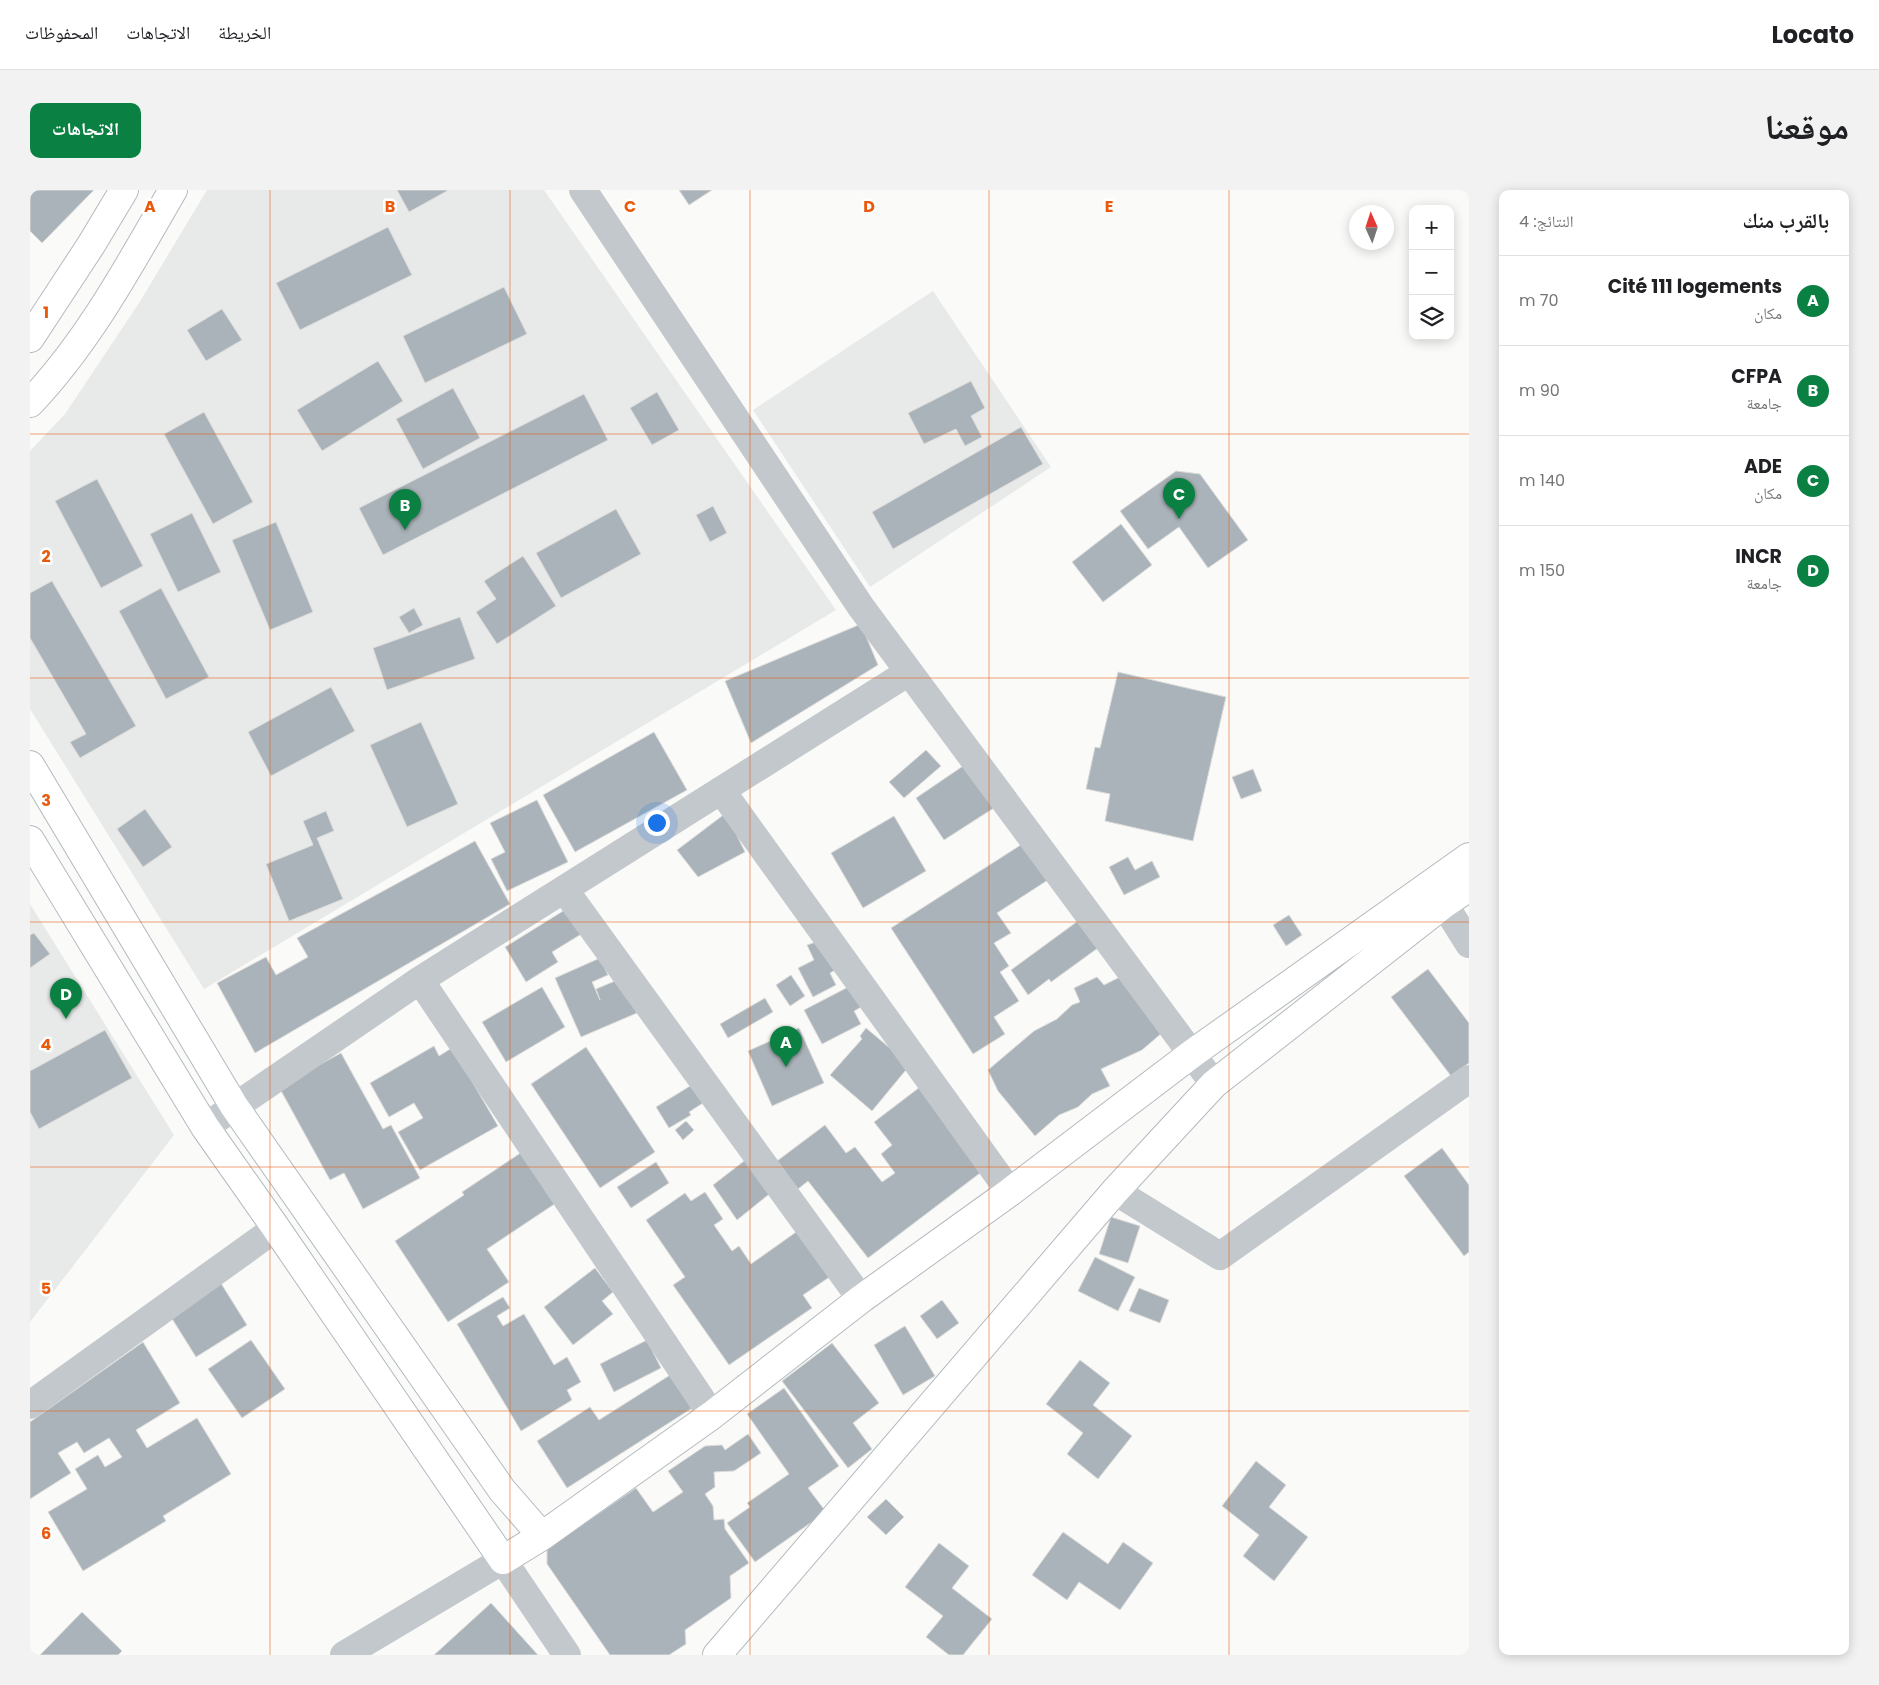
<!DOCTYPE html>
<html lang="ar">
<meta charset="utf-8">
<style>
body{margin:0;font-family:Poppins,"Noto Naskh Arabic",sans-serif;background:#f2f2f2;color:#202124;direction:rtl}
.controls{position:absolute;right:15px;top:15px;display:grid;overflow:hidden;border-radius:10px;box-shadow:0 2px 12px #0003}
.controls button{width:45px;height:45px;display:grid;place-items:center;padding:0;border:0;border-bottom:1px solid #e0e0e0;background:#fff;color:#202124;font:25px sans-serif}
.compass{position:absolute;left:1319px;top:15px;width:45px;height:45px;border-radius:50%;background:#fff;box-shadow:0 2px 12px #0003;rotate:357deg}
.you{position:absolute;left:626px;top:632px;width:18px;height:18px;margin:-12px;border:4px solid #fff;border-radius:50%;background:#1a73e8;box-shadow:0 0 0 8px #1a73e833}
.badge{display:grid;place-items:center;width:32px;height:32px;border-radius:50%;background:#0b8043;color:#fff;font-size:16px;font-weight:700}
.pin{position:absolute;translate:-50% -41px;filter:drop-shadow(0 1px 2px #0008)}
.pin::after{content:'';position:absolute;top:26px;width:18px;height:15px;background:inherit;clip-path:polygon(0 0,100% 0,50% 100%)}
.list{margin:0;padding:0;list-style:none}
h2{display:flex;justify-content:space-between;align-items:center;height:65px;margin:0;padding:0 20px;font-size:21px}
h2 small{font-size:16px;font-weight:400;color:#757577}
.list li{display:grid;grid-template-columns:32px 1fr auto;gap:15px;align-items:center;box-sizing:border-box;height:90px;padding:0 20px;border-top:1px solid #e0e0e0}
.list b{display:block;font-size:19px;white-space:nowrap}
.list p{margin:0;font-size:16px;white-space:nowrap;color:#757577}
.list em{font-size:16px;font-style:normal;color:#757577}
.icon{flex:none;width:28px;height:28px;fill:none;stroke:currentColor;stroke-width:2;stroke-linecap:round;stroke-linejoin:round}
.map{position:relative;flex:none;width:1439px;height:1465px;overflow:hidden;direction:ltr;border-radius:10px}
header{display:flex;align-items:center;gap:30px;box-sizing:border-box;height:70px;padding:0 25px;background:#fff;border-bottom:1px solid #e0e0e0}
header strong{font-size:24px}
nav{display:flex;gap:28px;margin-inline-start:auto;font-size:18px}
.intro{display:flex;align-items:center;justify-content:space-between;box-sizing:border-box;height:120px;padding:0 30px}
h1{margin:0;font-size:35px}
.button{padding:12px 22px;border-radius:10px;background:#0b8043;color:#fff;font-size:18px;font-weight:700}
main{display:flex;gap:30px;padding:0 30px}
aside{flex:1;background:#fff;border-radius:10px;box-shadow:0 2px 12px #0003}
.map>svg:first-child{display:block}
.built{fill:#e8e9e9}
.building{fill:#aab3b9;stroke:#dcdcda}
.lines{fill:none;stroke-linecap:round;stroke-linejoin:round}
.secondary-casing{stroke:#b3babf;stroke-width:30}
.primary-casing{stroke:#b5babe;stroke-width:30}
.street{stroke:#c3c8cc;stroke-width:28}
.secondary{stroke:#fff;stroke-width:28}
.primary{stroke:#fff;stroke-width:28}
.grid{fill:none;stroke:#e8590c;stroke-width:1;stroke-opacity:0.55}
.grid-label{font-size:16px;text-anchor:middle;font-weight:bold;fill:#e8590c;stroke:#fff;stroke-width:5;stroke-linejoin:round;paint-order:stroke}
</style>
<header>
<strong>Locato</strong>
<nav><a>الخريطة</a><a>الاتجاهات</a><a>المحفوظات</a></nav>
</header>
<div class="intro"><h1>موقعنا</h1><a class="button">الاتجاهات</a></div>
<main>
<aside>
<h2>بالقرب منك<small>النتائج: 4</small></h2>
<ul class="list">
<li><span class="badge">A</span><div><b>Cité 111 logements</b><p>مكان</p></div><em>70 m</em></li>
<li><span class="badge">B</span><div><b>CFPA</b><p>جامعة</p></div><em>90 m</em></li>
<li><span class="badge">C</span><div><b>ADE</b><p>مكان</p></div><em>140 m</em></li>
<li><span class="badge">D</span><div><b>INCR</b><p>جامعة</p></div><em>150 m</em></li>
</ul>
</aside>
<div class="map">
<svg width="1439" height="1465" viewBox="0 0 1439 1465">
<rect width="100%" height="100%" fill="#fafaf8"/>
<path class="built" d="M177,0H514L806,420L174,799L0,519V261L35,224L109,113Z
M903,101L1021,277L840,397L723,220Z
M0,714L144,945L0,1132Z"/>
<path class="building" d="M0,0H64L12,53L0,41Z
M367,0H417V1L379,22Z
M649,0H682L659,15Z
M358,37L382,85L270,140L246,93Z
M474,97L497,144L395,193L373,146Z
M192,119L212,150L176,171L157,140Z
M348,171L373,211L292,261L267,220Z
M941,191L955,218L941,226L952,247L935,256L926,239L894,254L878,223Z
M423,198L450,248L393,279L366,229Z
M627,202L649,240L622,255L600,218Z
M554,204L578,250L353,365L329,318Z
M174,222L223,312L183,334L134,244Z
M991,237L1013,274L863,359L842,322Z
M1146,281L1170,284L1218,350L1178,378L1149,337L1118,359L1090,321Z
M67,289L113,376L71,398L25,311Z
M683,316L697,343L680,352L666,325Z
M586,319L611,364L531,408L506,363Z
M162,323L191,382L148,402L120,344Z
M246,332L283,422L240,440L202,350Z
M1091,334L1122,375L1073,412L1042,372Z
M493,366L526,416L467,454L446,422L466,409L454,391Z
M22,391L106,536L50,568L40,552L56,544L0,448V403Z
M131,398L179,487L136,509L89,421Z
M384,418L393,435L379,443L369,427Z
M430,427L445,469L357,500L343,458Z
M831,434L848,475L721,553L695,491Z
M1088,482L1196,507L1163,651L1075,631L1080,604L1056,599L1065,557L1070,558Z
M301,497L325,541L241,586L218,542Z
M391,532L428,614L377,637L340,555Z
M624,542L657,600L545,662L513,605Z
M896,560L911,576L874,608L859,592Z
M936,574L970,614L914,650L886,608Z
M1223,579L1232,601L1211,609L1202,587Z
M507,610L538,672L477,701L461,669L475,662L460,633Z
M115,619L142,657L113,677L87,639Z
M296,621L304,641L287,648L313,709L259,731L236,674L283,655L273,631Z
M696,623L715,662L668,687L647,660Z
M864,626L896,681L833,718L801,663Z
M445,651L480,714L225,863L187,793L236,767L246,785L278,767L267,748Z
M997,651L1021,688L967,723L981,743L964,753L979,776L970,782L989,811L964,827L975,844L943,864L861,738Z
M1098,667L1105,680L1122,671L1130,687L1094,705L1079,677Z
M538,718L553,743L522,762L528,772L496,792L475,757Z
M1259,725L1272,745L1256,756L1243,735Z
M1052,728L1072,755L1021,792L1019,789L998,805L981,780Z
M4,743L20,764L0,778V745Z
M792,750L809,778L800,783L806,795L783,807L768,778L784,770L777,755Z
M570,768L578,785L562,792L570,810L566,799L592,788L607,823L551,847L525,788Z
M1398,779L1439,833V873L1421,886L1361,807Z
M761,785L775,806L760,816L746,795Z
M1092,786L1133,842L1112,860L1071,879L1080,896L1062,904L1048,917L1029,925L1005,946L968,901L958,880L1004,841L1027,829L1042,815L1050,812L1044,798L1067,787L1074,795Z
M824,794L835,815L824,821L831,834L792,854L774,820Z
M512,797L535,837L476,872L452,832Z
M735,808L743,822L698,848L690,834Z
M769,838L794,893L742,916L718,861Z
M836,838L880,875L842,921L800,885L832,849L830,846Z
M75,840L102,888L9,939L0,922V881Z
M404,856L409,866L425,856L436,881L468,936L390,980L368,942L393,928L384,913L359,927L340,893Z
M556,857L625,962L570,998L501,894Z
M311,863L353,939L361,935L390,988L333,1019L314,983L300,990L249,897Z
M665,893L676,911L659,922L661,925L639,938L626,917Z
M890,897L954,980L838,1068L778,991L768,999L747,971L795,935L816,963L825,957L852,992L865,983L851,964L862,955L844,932Z
M656,931L664,940L653,950L645,940Z
M1412,958L1439,995V1062L1434,1066L1374,986Z
M492,962L526,1013L457,1059L479,1092L418,1132L365,1051L434,1005L432,1002Z
M718,968L743,1001L707,1030L683,995Z
M626,972L639,993L601,1018L587,997Z
M675,1002L693,1029L684,1035L702,1061L709,1056L721,1074L769,1040L801,1086L773,1105L782,1118L699,1175L643,1095L655,1087L616,1030L655,1003L661,1011Z
M1081,1027L1110,1036L1098,1073L1069,1064Z
M1065,1067L1105,1087L1088,1121L1048,1101Z
M565,1078L583,1102L572,1111L583,1124L543,1155L514,1117Z
M187,1087L217,1135L166,1167L136,1119Z
M1109,1098L1139,1110L1130,1133L1099,1121Z
M473,1107L480,1118L467,1126L473,1136L494,1124L524,1175L537,1167L551,1192L537,1200L542,1210L491,1241L427,1134Z
M912,1110L929,1133L907,1149L890,1126Z
M875,1136L905,1186L873,1205L844,1155Z
M221,1150L255,1199L212,1228L178,1179Z
M617,1150L631,1178L584,1202L570,1174Z
M113,1152L150,1213L106,1240L117,1258L167,1228L201,1284L133,1326L136,1331L53,1381L18,1322L57,1299L45,1279L68,1265L75,1277L92,1267L79,1248L54,1263L47,1252L28,1263L41,1283L0,1309V1232Z
M802,1153L849,1213L823,1233L842,1259L818,1278L752,1191Z
M1050,1170L1080,1193L1063,1215L1102,1246L1068,1289L1037,1264L1053,1243L1016,1214Z
M645,1182L667,1215L537,1298L507,1251L560,1217L569,1230Z
M754,1198L809,1276L778,1298L796,1322L725,1372L697,1333L720,1317L717,1313L759,1284L717,1224Z
M718,1244L731,1263L704,1281L684,1282L685,1297L675,1304L683,1316L684,1330L694,1329L695,1339L719,1373L700,1386L701,1408L655,1440L656,1454L639,1465H580L517,1374V1359L606,1298L623,1322L653,1302L638,1281L675,1256L692,1255L695,1260Z
M1226,1271L1256,1295L1239,1317L1278,1347L1244,1391L1213,1366L1229,1345L1192,1316Z
M856,1309L874,1327L856,1345L837,1327Z
M1033,1342L1078,1374L1093,1352L1123,1373L1090,1420L1049,1392L1037,1410L1002,1385Z
M909,1353L939,1376L922,1398L962,1429L933,1465H919L896,1447L913,1426L875,1397Z
M461,1413L508,1465H404Z
M52,1422L92,1461L88,1465H10Z"/>
<g class="lines">
<defs>
<path id="secondary" d="M0,575L204,916L472,1300L512,1346
M0,650L175,937L246,1038L473,1370L512,1346L682,1225L831,1109L980,1002L1163,863L1439,667
M687,1465L1085,1001L1184,894L1414,714L1439,697"/>
<path id="primary" d="M0,148L61,55L94,0
M0,213C59,151 100,74 143,0"/>
</defs>
<use href="#secondary" class="secondary-casing"/>
<use href="#primary" class="primary-casing"/>
<path class="street" d="M553,0L831,417L1184,894
M691,600L980,1002
M534,699L831,1109
M1414,714L1439,754
M390,790L682,1225
M175,937L390,790L879,482
M1085,1001L1190,1066L1439,889
M0,1215L246,1038
M314,1465L473,1370L537,1465"/>
<use href="#secondary" class="secondary"/>
<use href="#primary" class="primary"/>
</g>
<path class="grid" d="M240,0V1465M480,0V1465M720,0V1465M959,0V1465M1199,0V1465M0,244H1439M0,488H1439M0,732H1439M0,977H1439M0,1221H1439"/>
<g class="grid-label">
<text x="120" y="22">A</text>
<text x="360" y="22">B</text>
<text x="600" y="22">C</text>
<text x="839" y="22">D</text>
<text x="1079" y="22">E</text>
<text x="16" y="128">1</text>
<text x="16" y="372">2</text>
<text x="16" y="616">3</text>
<text x="16" y="860">4</text>
<text x="16" y="1104">5</text>
<text x="16" y="1349">6</text>
</g>
</svg>
<div class="controls">
<button>+</button>
<button>−</button>
<button><svg class="icon" aria-label="layers" viewBox="0 0 24 24"><path d="M12 4l9 5-9 5-9-5zM3 14l9 5 9-5"/></svg></button>
</div>
<svg class="compass" viewBox="-18 -18 36 36"><path d="M0-13l5 13h-10z" fill="#e53935"/><path d="M0 13l5-13h-10z" fill="#757577"/></svg>
<div class="you"></div>
<div class="pin badge" style="left:756px;top:877px">A</div>
<div class="pin badge" style="left:375px;top:340px">B</div>
<div class="pin badge" style="left:1149px;top:329px">C</div>
<div class="pin badge" style="left:36px;top:829px">D</div>
</div>
</main>
